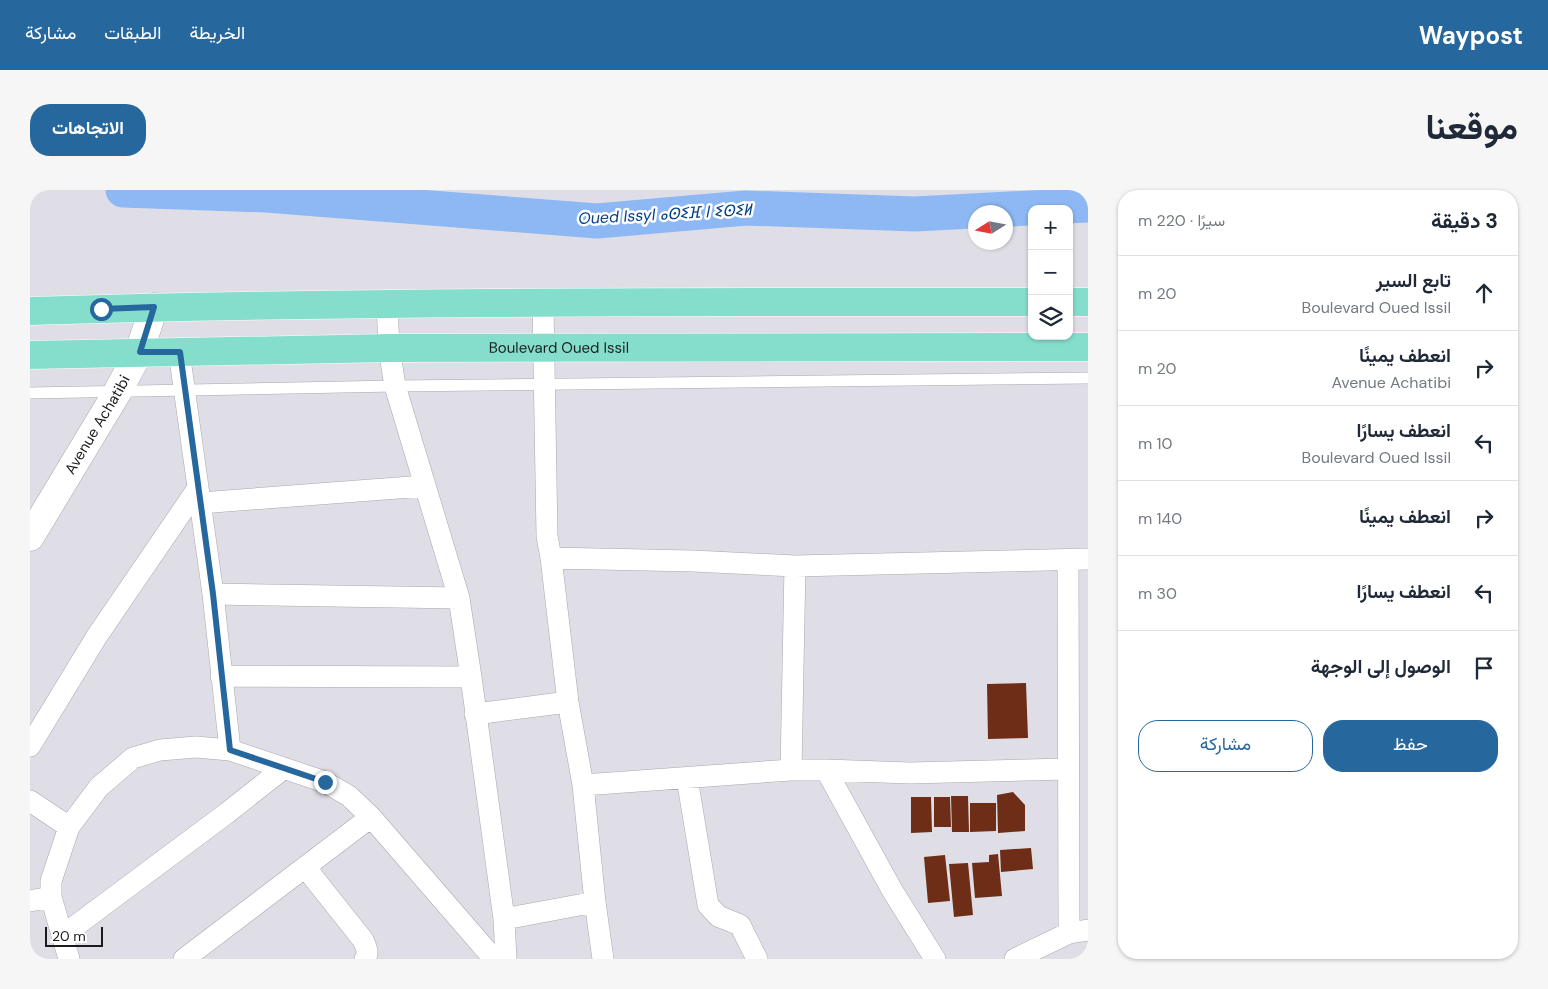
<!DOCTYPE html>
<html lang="ar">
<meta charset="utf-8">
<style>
body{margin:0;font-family:"DM Sans",Vazirmatn,"Noto Sans Tifinagh",sans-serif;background:#f6f6f7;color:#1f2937;direction:rtl}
.controls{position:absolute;right:15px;top:15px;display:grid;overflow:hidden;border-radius:10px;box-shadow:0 1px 4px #0004}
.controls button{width:45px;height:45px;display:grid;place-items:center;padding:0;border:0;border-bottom:1px solid #e0e1e3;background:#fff;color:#1f2937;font:25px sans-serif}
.compass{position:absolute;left:938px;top:15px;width:45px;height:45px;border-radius:50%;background:#fff;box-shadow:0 1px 4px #0004;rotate:259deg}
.scale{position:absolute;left:15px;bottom:12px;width:58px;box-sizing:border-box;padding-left:5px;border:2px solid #1b1b1d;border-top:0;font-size:14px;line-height:18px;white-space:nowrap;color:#1b1b1d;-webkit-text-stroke:4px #fff;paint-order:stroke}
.stop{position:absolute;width:15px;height:15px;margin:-11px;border:4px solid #26689e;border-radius:50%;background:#fff}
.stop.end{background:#26689e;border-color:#fff;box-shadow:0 1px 5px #0008}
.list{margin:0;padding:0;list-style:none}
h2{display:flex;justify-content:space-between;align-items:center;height:65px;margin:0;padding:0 20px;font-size:21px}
h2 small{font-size:16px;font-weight:400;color:#747a83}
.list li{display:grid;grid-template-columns:32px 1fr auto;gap:15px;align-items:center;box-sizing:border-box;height:75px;padding:0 20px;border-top:1px solid #e0e1e3}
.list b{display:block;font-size:19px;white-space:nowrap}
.list p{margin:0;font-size:16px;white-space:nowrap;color:#747a83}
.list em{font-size:16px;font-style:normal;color:#747a83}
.actions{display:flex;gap:10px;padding:15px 20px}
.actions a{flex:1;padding:11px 0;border:1px solid #26689e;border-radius:20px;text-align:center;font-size:18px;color:#26689e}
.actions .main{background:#26689e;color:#fff}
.icon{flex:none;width:28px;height:28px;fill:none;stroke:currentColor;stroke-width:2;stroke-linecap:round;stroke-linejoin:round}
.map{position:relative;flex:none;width:1058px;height:769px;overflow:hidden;direction:ltr;border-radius:20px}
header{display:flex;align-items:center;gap:30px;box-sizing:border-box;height:70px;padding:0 25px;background:#26689e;color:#fff}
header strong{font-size:24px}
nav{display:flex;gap:28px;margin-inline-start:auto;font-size:18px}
.intro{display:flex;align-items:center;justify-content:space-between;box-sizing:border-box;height:120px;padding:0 30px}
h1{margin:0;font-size:35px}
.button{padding:12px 22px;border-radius:20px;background:#26689e;color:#fff;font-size:18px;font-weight:700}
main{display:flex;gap:30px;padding:0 30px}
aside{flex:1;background:#fff;border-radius:20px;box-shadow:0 1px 4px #0004}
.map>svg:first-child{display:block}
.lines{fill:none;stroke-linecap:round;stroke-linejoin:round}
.river{stroke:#8db8f3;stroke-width:35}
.building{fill:#6d2d16}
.lane-casing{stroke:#a8a7af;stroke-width:12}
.street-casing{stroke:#a8a7af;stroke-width:22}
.secondary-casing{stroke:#a8a7af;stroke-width:29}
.primary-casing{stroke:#fff;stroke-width:29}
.lane{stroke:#fff;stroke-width:11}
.street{stroke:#fff;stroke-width:21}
.secondary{stroke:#fff;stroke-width:28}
.primary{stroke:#85decc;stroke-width:28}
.route{stroke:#26689e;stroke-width:6}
.labels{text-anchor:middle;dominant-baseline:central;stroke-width:5;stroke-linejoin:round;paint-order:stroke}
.street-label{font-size:15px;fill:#1b1b1d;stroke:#fff}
.water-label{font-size:16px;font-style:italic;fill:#054185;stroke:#fff}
</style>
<header>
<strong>Waypost</strong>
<nav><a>الخريطة</a><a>الطبقات</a><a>مشاركة</a></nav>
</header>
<div class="intro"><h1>موقعنا</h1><a class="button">الاتجاهات</a></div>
<main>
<aside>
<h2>3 دقيقة<small>سيرًا · 220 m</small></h2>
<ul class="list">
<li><svg class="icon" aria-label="ahead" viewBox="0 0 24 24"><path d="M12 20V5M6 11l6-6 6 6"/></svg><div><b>تابع السير</b><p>Boulevard Oued Issil</p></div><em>20 m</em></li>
<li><svg class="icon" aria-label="right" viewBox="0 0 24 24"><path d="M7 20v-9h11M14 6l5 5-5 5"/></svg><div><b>انعطف يمينًا</b><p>Avenue Achatibi</p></div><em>20 m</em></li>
<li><svg class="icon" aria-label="left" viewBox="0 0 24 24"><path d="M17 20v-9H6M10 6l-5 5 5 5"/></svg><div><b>انعطف يسارًا</b><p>Boulevard Oued Issil</p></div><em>10 m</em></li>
<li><svg class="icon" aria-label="right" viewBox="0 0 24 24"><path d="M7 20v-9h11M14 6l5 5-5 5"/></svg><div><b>انعطف يمينًا</b></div><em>140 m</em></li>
<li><svg class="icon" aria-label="left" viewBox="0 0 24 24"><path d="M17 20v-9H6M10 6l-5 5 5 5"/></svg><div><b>انعطف يسارًا</b></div><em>30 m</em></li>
<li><svg class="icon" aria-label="arrive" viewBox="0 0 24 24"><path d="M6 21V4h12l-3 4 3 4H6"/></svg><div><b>الوصول إلى الوجهة</b></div></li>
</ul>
<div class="actions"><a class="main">حفظ</a><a>مشاركة</a></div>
</aside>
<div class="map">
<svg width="1058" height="769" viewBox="0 0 1058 769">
<rect width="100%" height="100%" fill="#dfdee6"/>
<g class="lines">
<path class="river" d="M93,0L236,5L567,31L716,18L885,24L1058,15"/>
</g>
<path class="building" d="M996,493L998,548L958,549L957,494Z
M983,602L995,615V641L968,643L967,605Z
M921,606H938L939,642H922Z
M881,607H901L902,642L881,643Z
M904,607H920L921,637H904Z
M940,613H966V641L940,642Z
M1001,658L1003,679L971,682L970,660Z
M968,664L972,706L945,708L942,673L959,672V665Z
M915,665L920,711L898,713L894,667Z
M938,673L943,725L924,727L919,674Z"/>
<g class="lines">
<defs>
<path id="lane" d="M0,203L365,196L1058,188"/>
<path id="street" d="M513,113L517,346L521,368L538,512L553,595L565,712L573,769
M357,114L359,158L365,196L429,408L441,487L474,729L476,769
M149,162L183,404L200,560
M170,313L394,296
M521,368L663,371L765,376L1058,369
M1038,370L1039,743
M183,404L429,408
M191,486L441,487
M445,524L538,512
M0,556L67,446L168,298
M761,580L765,376
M796,580L862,700L905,769
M657,588L678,715L688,726L710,735L727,769
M553,595L761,580H796L880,583L1037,579
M0,611L39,637
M275,677L333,750C336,756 339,763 335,769
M0,711L21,707
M474,729L565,712
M32,746L197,623L254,578
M39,769L21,707V691L39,637L69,597L103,568L130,560L166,557L200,560L295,592L319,606L341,627L464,769
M154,769L341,627
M985,769L1039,743L1058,740"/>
<g id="secondary">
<path id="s1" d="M0,347L88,201L109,162L124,117"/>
</g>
<g id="primary">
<path d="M1039,112H1058"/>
<path d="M0,121C334,111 668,112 1002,112"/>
<path id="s2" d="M0,165L359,158L1058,157"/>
</g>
</defs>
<use href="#lane" class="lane-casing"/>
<use href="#street" class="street-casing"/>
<use href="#secondary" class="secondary-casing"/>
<use href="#primary" class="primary-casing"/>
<use href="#lane" class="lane"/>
<use href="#street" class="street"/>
<use href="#secondary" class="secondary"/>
<use href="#primary" class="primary"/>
</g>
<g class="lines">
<path class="route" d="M71,119L124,117L110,162H150L183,404L200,560L295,592"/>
</g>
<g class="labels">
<g class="street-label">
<text stroke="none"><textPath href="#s2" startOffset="529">Boulevard Oued Issil</textPath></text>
<text stroke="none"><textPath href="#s1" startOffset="131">Avenue Achatibi</textPath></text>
</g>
<g class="water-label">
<text transform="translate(635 24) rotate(-3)">Oued Issyl ⴰⵙⵉⴼ ⵏ ⵉⵙⵉⵍ</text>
</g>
</g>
</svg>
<div class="controls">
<button>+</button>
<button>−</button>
<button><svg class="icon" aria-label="layers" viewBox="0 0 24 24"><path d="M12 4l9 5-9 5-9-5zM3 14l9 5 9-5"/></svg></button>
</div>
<svg class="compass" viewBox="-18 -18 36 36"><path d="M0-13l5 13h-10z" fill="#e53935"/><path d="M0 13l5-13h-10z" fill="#747a83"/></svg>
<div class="scale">20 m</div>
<div class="stop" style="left:71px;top:119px"></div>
<div class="stop end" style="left:295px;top:592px"></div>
</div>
</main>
